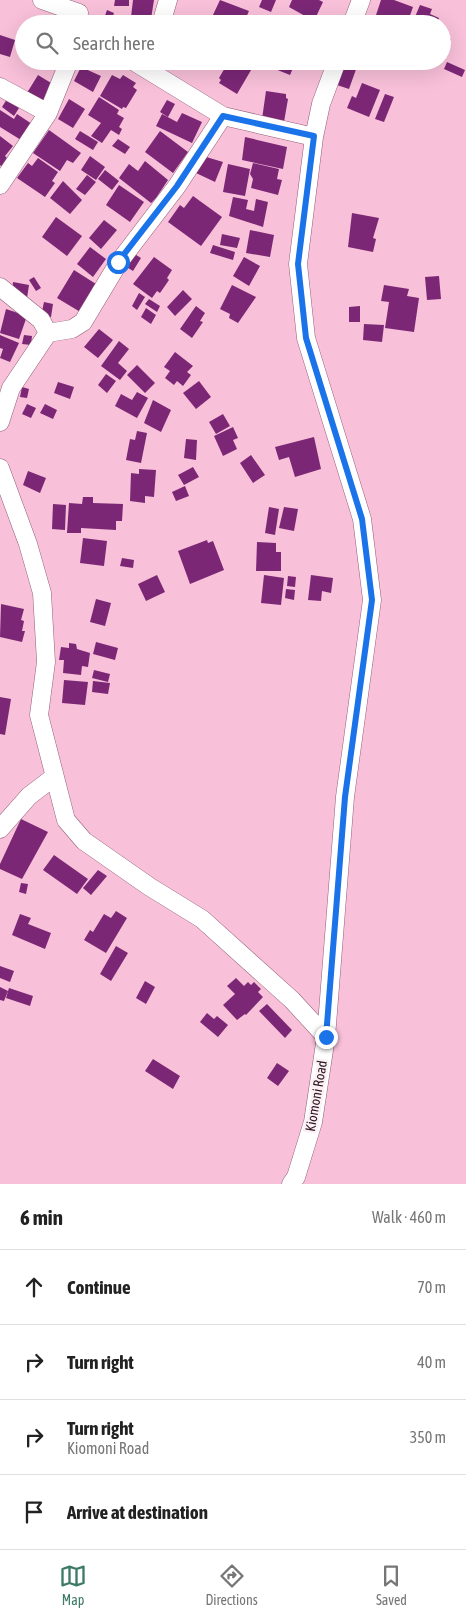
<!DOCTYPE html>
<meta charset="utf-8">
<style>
body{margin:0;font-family:"Asap Condensed",sans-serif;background:#f6f6f6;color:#222}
.stop{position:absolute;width:15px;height:15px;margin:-11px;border:4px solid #1a73e8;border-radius:50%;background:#fff}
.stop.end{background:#1a73e8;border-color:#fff;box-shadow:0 1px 5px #0008}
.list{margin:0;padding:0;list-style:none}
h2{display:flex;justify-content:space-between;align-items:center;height:65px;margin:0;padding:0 20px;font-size:21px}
h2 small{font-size:16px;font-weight:400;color:#767676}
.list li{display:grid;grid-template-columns:32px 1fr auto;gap:15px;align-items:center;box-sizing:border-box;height:75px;padding:0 20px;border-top:1px solid #e0e0e0}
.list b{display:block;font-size:19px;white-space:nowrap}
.list p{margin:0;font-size:16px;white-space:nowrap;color:#767676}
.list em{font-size:16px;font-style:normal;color:#767676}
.icon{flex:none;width:28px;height:28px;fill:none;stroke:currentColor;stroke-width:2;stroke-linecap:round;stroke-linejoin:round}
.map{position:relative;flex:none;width:466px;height:1184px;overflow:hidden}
.search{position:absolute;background:#fff;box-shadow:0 5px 20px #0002;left:15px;right:15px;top:15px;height:55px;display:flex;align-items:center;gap:12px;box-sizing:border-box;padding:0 18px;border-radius:28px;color:#767676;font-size:19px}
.sheet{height:365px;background:#fff}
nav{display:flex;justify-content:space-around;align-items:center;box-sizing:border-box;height:70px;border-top:1px solid #e0e0e0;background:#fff;font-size:14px;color:#767676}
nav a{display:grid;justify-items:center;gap:2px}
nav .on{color:#3d7a67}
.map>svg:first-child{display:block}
.building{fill:#7b2776}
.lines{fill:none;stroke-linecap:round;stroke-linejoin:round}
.minor-casing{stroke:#915f76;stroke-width:19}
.minor{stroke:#fff;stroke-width:18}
.route{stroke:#1a73e8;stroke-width:6}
.labels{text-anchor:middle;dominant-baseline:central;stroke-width:5;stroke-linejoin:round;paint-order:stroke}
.street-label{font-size:14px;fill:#2a1620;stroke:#fcf0f5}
</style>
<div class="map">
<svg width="466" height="1184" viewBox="0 0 466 1184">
<rect width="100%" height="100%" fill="#f8c0d9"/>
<path class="building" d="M115,0H129V6H114Z
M133,0H154L151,19L131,17Z
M220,0L249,11L243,24H226L212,17Z
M262,0H276L271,12L259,7Z
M292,0H319L323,2L314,21L289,7Z
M381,0H394L413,7L407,24H400L376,15Z
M420,5L432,9L430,14L439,18L437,24H412Z
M107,10L114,13L110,24H102Z
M114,16L149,23V24H112Z
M0,35L15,40L10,57L0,54Z
M442,35L451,39L444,58L442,57Z
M229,61H248L254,65L237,94L219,83L221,80L219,78Z
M267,61H296L290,75L265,65Z
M342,61H359L349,89L334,84Z
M447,62L465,70L462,77L444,69Z
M81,67L101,76L93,92L74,81Z
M38,75L56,86L43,107L25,96Z
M112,75L120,79L123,75L136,83L133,87L137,90L126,108L123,107L122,109L100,96Z
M362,83L380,90L369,117L347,108L352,96L356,98Z
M266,91L286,94V98L288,99L284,122L262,119Z
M385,94L394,97L384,122L375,119Z
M99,97L119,110L117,114L124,118L119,127L122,129L119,135L111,130L102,143L91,136L101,123L88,115Z
M7,99L19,108L14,116L2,107Z
M69,99L85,109L73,128L58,119Z
M167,100L175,104L168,117L160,112Z
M0,110L14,119L17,114L32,124L21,140L0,127Z
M182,113L202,122L192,143L156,126L162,114L177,122Z
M49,130L81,153L73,163L67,160L60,171L33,153Z
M80,131L98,142L93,150L75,139Z
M160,131L188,152L173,173L145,152Z
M0,136L13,146L5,156L8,159L2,167L0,165Z
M245,137L287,147L283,169L242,160Z
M118,139L130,147L125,154L112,146Z
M90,156L105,167L96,180L81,170Z
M203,156L223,162L215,182L196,173Z
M38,158L58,172L52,181L55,183L45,197L17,178L28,163L32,166Z
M145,161L168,180L156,198L151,203L119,178L129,164L138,171Z
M253,163L279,169L277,179L282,180L278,195L251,188L253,179L250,174Z
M228,164L250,169L245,196L223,192Z
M105,170L119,181L112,190L98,179Z
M87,175L96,182L85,195L76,189Z
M63,181L82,200L70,214L50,198Z
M119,185L144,202L130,222L106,205Z
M193,196L222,217L201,246L168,222L180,205L184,208Z
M233,197L248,200L246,209L254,211L256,199L268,202L263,227L229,216Z
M352,213L379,218L373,238L376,239L373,252L348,247Z
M56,217L82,236L67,256L42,237Z
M104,220L117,230L101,249L89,238Z
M250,230L274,235L270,257L246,253Z
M222,234L240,238L237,248L220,245Z
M213,245L235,252L233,260L210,253Z
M90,247L106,259L93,277L77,264Z
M133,253L141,258L133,271L125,266Z
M154,257L172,270L167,278L169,280L160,293L157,291L152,298L133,284Z
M244,257L260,266L249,286L233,276Z
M74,270L96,284L82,313L57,298Z
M439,276L441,299L427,300L425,277Z
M34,277L41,288L36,291L29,280Z
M13,282L29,285L27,298L12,296Z
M232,285L256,297L238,323L229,318L230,314L220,309Z
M384,285L409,289L407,296L419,298L414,332L385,328L389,302L381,301Z
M183,290L192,299L175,316L167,307Z
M139,293L145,297L137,310L132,306Z
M149,299L160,306L157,312L145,304Z
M44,302L53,304L51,317L41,316Z
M196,306L205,313L200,321L203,322L192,338L180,329Z
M360,306V322H349V307Z
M146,308L156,315L151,324L141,317Z
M6,309L27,316L19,339L0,333Z
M364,324L384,325L382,342L363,340Z
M99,329L113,340L98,358L84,347Z
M0,335L19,343L10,362L0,358L3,349L0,348Z
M24,335L32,336L31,345L22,344Z
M119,341L129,349L118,363L127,371L120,380L101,366Z
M175,352L193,366L187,372L191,375L183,386L177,381L174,385L165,378L170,371L164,367Z
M137,365L155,383L145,393L127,375Z
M106,374L116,381L107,393L98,385Z
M199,381L211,397L196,409L183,393Z
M58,382L74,387L70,399L54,393Z
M22,387L29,389L27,398L20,397Z
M137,392L148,398L137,418L115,406L121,394L132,400Z
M153,400L171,410L161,432L144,423Z
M27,404L36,408L31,418L22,414Z
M45,404L57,410L53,419L40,413Z
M223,414L230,426L216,434L209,422Z
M233,427L238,438L233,440L237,449L223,456L214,436Z
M137,431L147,433L141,463L126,460L130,439L135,440Z
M314,437L321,469L295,477L289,457L279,460L275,447Z
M186,439L197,440L196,460L184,458Z
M251,455L265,475L253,483L240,463Z
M193,467L199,477L184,485L178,475Z
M139,469L156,470L154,497L145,496V503L130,501L131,473L139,474Z
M28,471L46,478L40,493L23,485Z
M185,486L189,496L176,501L172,492Z
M83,497H93V503L123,504L122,521H116V530L81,528V533H67L69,503L82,504Z
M53,504L66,505L65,530L52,529Z
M269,507L279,509L275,535L265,533Z
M284,507L298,509L294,531L279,528Z
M83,538L107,541L104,566L80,563Z
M207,540L208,543L213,541L224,570L190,584L178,551Z
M257,542L276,543V552H281V571H256Z
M122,558L134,560L133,568L120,566Z
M157,575L165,592L146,601L138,584Z
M264,575L284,578L281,605L261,603Z
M311,575L333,578L331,593L322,591L321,601L308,600Z
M288,576L296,577L295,587L287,586Z
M286,589L295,590L294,600L285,598Z
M96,599L111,603L105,626L90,622Z
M1,604L24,609L21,620L24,621L22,631H25L22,642L0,637Z
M96,642L118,648L115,660L93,654Z
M69,643L76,644L77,649L90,653L88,667L82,666L81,675L63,673L64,660H59L61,647L69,648Z
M94,670L110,674L108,682L92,678Z
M64,680L88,682L85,705L62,703Z
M93,681L110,683L108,694L92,692Z
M0,697L11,699L5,735L0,734Z
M21,819L48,832L22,879L0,869V864Z
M54,855L88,879L77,894L43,870Z
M98,870L107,876L91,895L83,888Z
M21,883L28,884L26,894L19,892Z
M116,911L127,918L106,953L84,940L90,930L93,932L104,914L111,918Z
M20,914L31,918L28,924L51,933L45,949L12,935Z
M116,946L128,953L111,981L100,974Z
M0,966L14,971L10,982L0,978Z
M236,978L244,986L248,982L251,985L254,982L261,989L258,992L263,997L246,1015L245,1014L237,1020L223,1005L235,994L227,986Z
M145,981L155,987L146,1004L136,998Z
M0,987L8,991L4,1001L0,1000Z
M9,988L33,996L30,1006L6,998Z
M267,1004L292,1030L285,1038L259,1011Z
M207,1013L214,1019L217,1016L228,1025L218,1037L200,1022Z
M153,1059L180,1076L173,1089L145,1071Z
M277,1063L289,1071L278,1086L267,1078Z"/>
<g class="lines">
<defs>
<path id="minor" d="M42,0L79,13
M161,24L168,0
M352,24L361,0
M133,61L223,116L314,137
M0,87L48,113
M0,185L48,113L69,61
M0,287L41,320L48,333L11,388L0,422
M48,333L72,329L83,322L119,262L177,186L223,116
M0,468L28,544L42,593L46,662L39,715L66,820L84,841L150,887L202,919L292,1000L326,1037
M0,829L29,796L54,777
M291,1184L296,1177L313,1122L326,1037L345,797L372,600L362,519L306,338L298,264L314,137L321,104L337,61"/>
</defs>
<use href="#minor" class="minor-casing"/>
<use href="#minor" class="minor"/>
</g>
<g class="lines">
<path class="route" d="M118,262L177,186L223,116L314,136L298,264L306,338L362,519L372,600L345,797L326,1037"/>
</g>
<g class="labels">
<g class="street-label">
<text transform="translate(316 1096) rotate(-80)">Kiomoni Road</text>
</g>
</g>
</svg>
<div class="stop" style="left:118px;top:262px"></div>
<div class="stop end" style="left:326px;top:1037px"></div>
<div class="search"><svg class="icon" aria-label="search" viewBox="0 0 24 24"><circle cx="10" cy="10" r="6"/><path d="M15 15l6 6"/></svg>Search here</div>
</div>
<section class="sheet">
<h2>6 min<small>Walk · 460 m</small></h2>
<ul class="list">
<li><svg class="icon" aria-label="ahead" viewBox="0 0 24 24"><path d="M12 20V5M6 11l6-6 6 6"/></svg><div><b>Continue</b></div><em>70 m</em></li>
<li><svg class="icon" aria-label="right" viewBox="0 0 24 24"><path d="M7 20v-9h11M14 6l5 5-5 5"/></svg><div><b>Turn right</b></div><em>40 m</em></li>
<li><svg class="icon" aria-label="right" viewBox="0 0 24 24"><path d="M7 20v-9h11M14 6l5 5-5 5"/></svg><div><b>Turn right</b><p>Kiomoni Road</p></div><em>350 m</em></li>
<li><svg class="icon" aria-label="arrive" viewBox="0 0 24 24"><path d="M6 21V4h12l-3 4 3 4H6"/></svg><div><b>Arrive at destination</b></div></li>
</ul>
</section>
<nav>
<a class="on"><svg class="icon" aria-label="map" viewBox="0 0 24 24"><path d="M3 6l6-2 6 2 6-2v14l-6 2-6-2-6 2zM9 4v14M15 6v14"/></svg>Map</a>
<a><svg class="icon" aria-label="directions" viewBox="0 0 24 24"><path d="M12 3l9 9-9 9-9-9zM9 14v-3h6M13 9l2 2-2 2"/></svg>Directions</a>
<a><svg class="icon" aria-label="saved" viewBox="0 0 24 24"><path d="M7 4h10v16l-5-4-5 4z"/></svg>Saved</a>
</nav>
